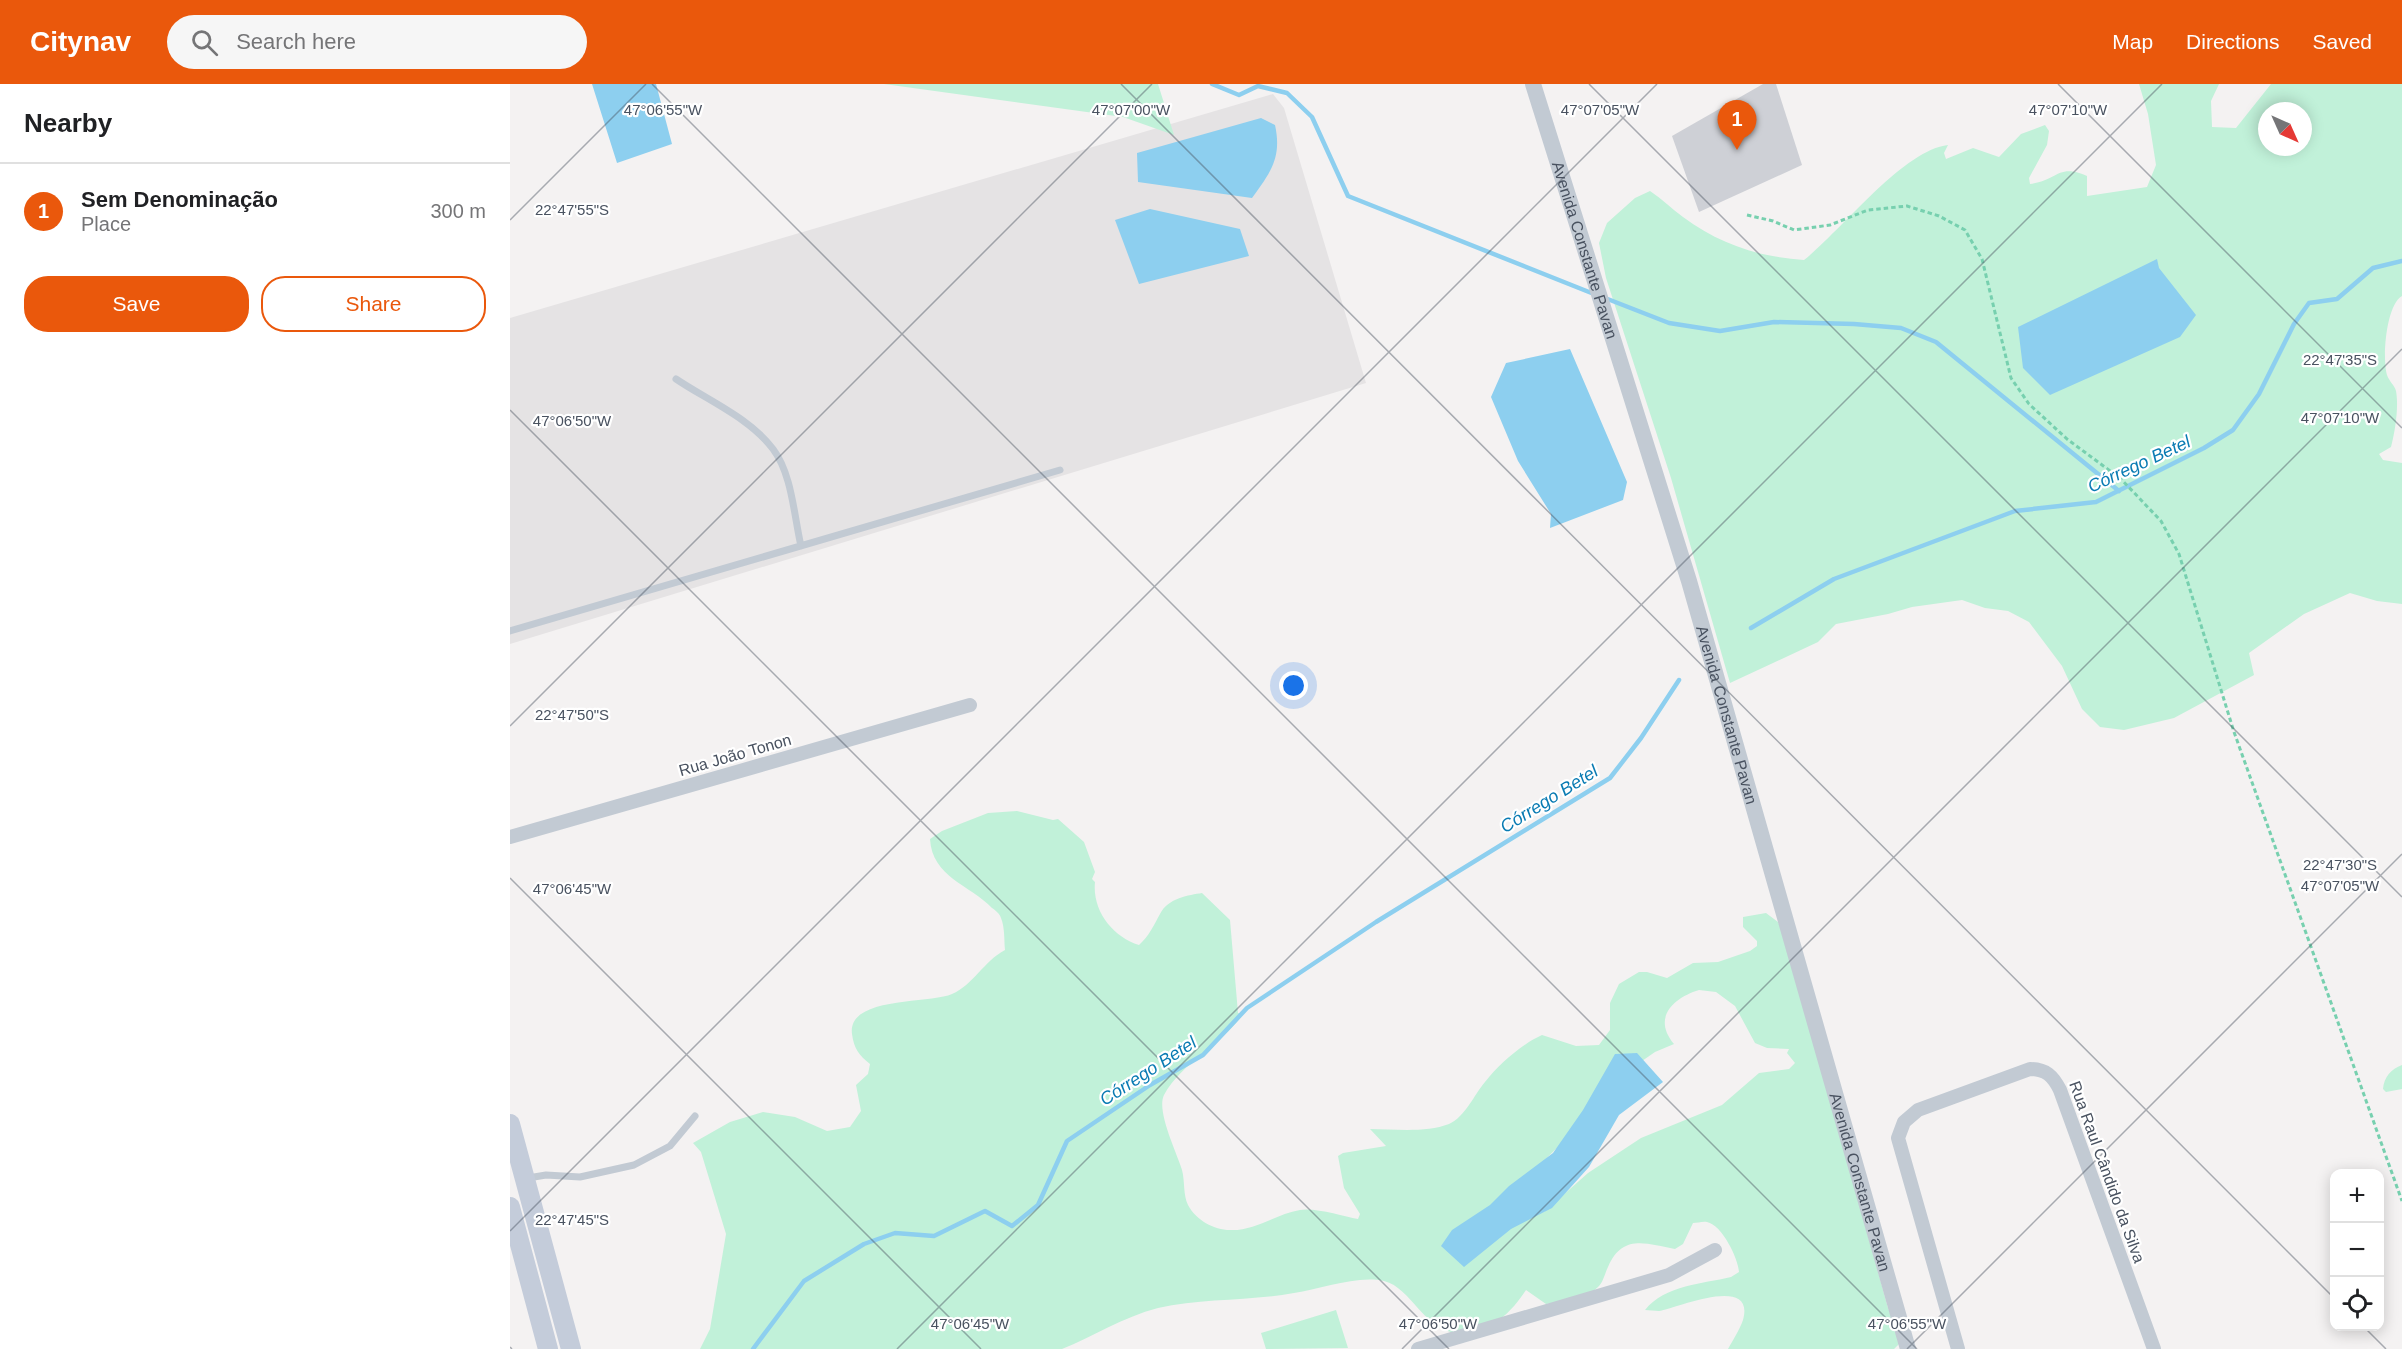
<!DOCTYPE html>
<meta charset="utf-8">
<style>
body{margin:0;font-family:Helvetica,sans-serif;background:#f6f6f6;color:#202124}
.controls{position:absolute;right:18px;bottom:18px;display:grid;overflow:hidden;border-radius:12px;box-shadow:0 3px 15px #0003}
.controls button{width:54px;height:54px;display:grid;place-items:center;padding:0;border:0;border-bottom:2px solid #e0e0e0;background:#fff;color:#202124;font:30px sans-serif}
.compass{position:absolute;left:1748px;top:18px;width:54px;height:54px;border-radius:50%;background:#fff;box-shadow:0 3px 15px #0003;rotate:135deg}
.you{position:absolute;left:784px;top:602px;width:21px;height:21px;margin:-15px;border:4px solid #fff;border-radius:50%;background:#1a73e8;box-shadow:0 0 0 9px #1a73e833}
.badge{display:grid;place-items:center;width:39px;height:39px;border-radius:50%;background:#ea580c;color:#fff;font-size:20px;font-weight:700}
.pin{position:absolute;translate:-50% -50px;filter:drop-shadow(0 2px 3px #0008)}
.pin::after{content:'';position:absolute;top:32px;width:21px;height:18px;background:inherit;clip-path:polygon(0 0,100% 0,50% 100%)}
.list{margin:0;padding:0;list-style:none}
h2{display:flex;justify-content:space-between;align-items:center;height:78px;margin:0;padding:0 24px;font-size:26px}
h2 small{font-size:20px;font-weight:400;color:#757577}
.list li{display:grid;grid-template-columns:39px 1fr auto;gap:18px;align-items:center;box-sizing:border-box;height:96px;padding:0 24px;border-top:2px solid #e0e0e0}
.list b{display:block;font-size:22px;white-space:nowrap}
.list p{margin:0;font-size:20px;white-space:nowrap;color:#757577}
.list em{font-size:20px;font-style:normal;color:#757577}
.actions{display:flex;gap:12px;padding:18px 24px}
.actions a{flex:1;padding:14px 0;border:2px solid #ea580c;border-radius:24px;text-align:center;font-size:21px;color:#ea580c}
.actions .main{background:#ea580c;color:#fff}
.icon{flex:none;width:33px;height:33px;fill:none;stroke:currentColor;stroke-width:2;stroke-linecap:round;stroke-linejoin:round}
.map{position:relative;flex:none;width:1892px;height:1265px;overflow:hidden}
header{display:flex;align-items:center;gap:36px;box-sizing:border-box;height:84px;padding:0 30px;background:#ea580c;color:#fff}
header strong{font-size:28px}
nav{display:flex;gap:33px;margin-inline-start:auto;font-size:21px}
.search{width:420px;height:54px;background:#f6f6f6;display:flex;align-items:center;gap:15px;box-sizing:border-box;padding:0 21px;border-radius:33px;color:#757577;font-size:22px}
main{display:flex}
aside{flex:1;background:#fff}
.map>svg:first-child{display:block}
.education{fill:#e5e3e4}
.green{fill:#c1f1d9;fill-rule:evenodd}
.water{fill:#8dcfef}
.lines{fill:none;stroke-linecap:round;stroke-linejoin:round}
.stream{stroke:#8dcfef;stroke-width:4.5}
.building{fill:#ced0d6}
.path{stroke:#77d0af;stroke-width:3;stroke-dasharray:4.5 3;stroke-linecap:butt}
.service{stroke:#c2cad3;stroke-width:7}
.minor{stroke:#c2cad3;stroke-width:14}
.tertiary{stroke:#c2cad3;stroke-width:16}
.secondary{stroke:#c4ccda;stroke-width:20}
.ticks{fill:none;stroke:#495260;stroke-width:1.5;stroke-opacity:0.45}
.labels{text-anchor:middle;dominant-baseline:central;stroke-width:4.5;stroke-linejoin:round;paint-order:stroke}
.street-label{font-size:16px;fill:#495260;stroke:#fff}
.water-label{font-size:18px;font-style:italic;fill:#097bb3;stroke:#fff}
.ticks-label{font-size:15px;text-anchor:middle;fill:#495260;stroke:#fff;stroke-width:4.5;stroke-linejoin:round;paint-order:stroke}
</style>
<header>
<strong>Citynav</strong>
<div class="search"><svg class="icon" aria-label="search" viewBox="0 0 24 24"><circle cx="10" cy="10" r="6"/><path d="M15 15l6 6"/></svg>Search here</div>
<nav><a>Map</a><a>Directions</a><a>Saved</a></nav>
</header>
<main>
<aside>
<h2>Nearby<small></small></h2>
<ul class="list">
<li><span class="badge">1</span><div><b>Sem Denominação</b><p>Place</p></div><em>300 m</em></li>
</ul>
<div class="actions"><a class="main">Save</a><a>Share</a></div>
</aside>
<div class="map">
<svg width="1892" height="1265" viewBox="0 0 1892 1265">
<rect width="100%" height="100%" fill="#f4f2f2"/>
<path class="education" d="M763,10L774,24L856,299L0,560V234Z"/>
<path class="green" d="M374,0H648L664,51L613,33Z
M1629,0H1709L1701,17L1702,43L1726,44L1761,0H1892V212C1876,221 1872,275 1877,291C1879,297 1885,302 1886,307C1889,323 1885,348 1881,363L1869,370L1873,376L1892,379V520L1867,517L1840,509L1794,530L1739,569L1744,591L1664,634L1614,646L1590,643L1572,625L1552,582L1519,538L1498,527L1475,524L1452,516L1402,523L1378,530L1326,540L1308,558L1220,599L1161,394L1096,194L1089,159L1097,139L1125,114L1140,107C1152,115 1162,125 1173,133C1209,160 1249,173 1294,176C1331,147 1393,66 1438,61L1434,69L1436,75L1463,64L1489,73L1511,50L1535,41L1539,47L1537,61L1519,94L1520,100C1548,97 1547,79 1577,92V112L1637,103L1646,81L1638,30ZM1757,27H1793V63H1757Z
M507,727L543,736L548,735L574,758L585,788L582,795L585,798C582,827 603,853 629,861C639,852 644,841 650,830C658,814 679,811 692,809L720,836L728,929L733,930C712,961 672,978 654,1011C646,1027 667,1069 672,1086C675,1097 673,1111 678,1121C686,1136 704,1146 720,1146C745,1147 766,1130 790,1126C804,1123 833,1132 848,1135L850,1130L834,1104L828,1072L833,1069L876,1062L860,1045C884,1045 916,1049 939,1040C955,1033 964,1011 975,998C989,980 1012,960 1032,951L1066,962L1089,961L1100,946V919L1109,900L1129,888H1137L1157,894L1183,879L1208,878L1240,867L1247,862V857L1233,843V833L1256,829L1268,838L1275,854L1378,1224L1390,1253L1389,1260L1384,1265H1218C1223,1256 1230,1245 1233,1236C1246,1189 1164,1225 1149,1227C1145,1227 1139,1226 1135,1226C1155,1201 1192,1200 1221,1193L1229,1188C1228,1174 1212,1141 1197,1138C1193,1137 1187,1139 1183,1139L1173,1160L1165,1165C1135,1159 1112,1150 1098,1183C1095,1189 1093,1199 1088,1203C1073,1217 1056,1217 1036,1220L1016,1206C1001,1229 978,1252 947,1249C913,1246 902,1204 874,1197C847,1191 811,1205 784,1209C740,1217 692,1214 648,1224C613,1233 584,1252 552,1265H190L200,1245L216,1150L191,1068L183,1059L220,1038L253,1028L285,1033L317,1047L340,1043L351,1027L346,1001L358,990L360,980C349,971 344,965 342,950C337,912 420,920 442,910C463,901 474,877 495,866C494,856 495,844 491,834C490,830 485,826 482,824C460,801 422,793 420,755L432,747L478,729ZM1189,906L1206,908L1225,922L1245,959L1257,964L1279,965L1277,969L1285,979L1279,985L1249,989L1212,1021L1131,1054L1078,1089L1034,1128L968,1142L1071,1040L1090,1006L1145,968L1164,960C1142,934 1163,914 1189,906Z
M1892,981V1005L1876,1008L1873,1005C1874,993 1881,985 1892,981Z
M826,1226L838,1264L756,1265L751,1249Z"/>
<path class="water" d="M82,0H146L162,60L107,79Z
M751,34L765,41C772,73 761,88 742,114L628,98L627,69Z
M640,125L730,145L739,172L629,200L605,136Z
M1647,175L1649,184L1686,231L1670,253L1540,311L1513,284L1508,243Z
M1060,265L1117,398L1113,416L1040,444L1041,430L1008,377L981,313L996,279Z
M1127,969L1153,998L1109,1031L1079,1083L1042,1124L1001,1145L954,1183L931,1162L942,1146L980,1121L999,1102L1043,1069L1073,1026L1105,970Z"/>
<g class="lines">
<path class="stream" d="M702,0L729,11L748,2L777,9L802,33L838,112L1084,210
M1095,214L1159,239L1210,247L1264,238L1344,240L1391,244L1426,258L1609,407
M1241,544L1324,495L1505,427L1586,418L1694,364L1723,346L1749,310L1784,240L1799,219L1827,215L1863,184L1892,177
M243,1265L294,1197L354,1160L385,1149L424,1152L475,1127L502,1142L528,1121L557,1057L640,1001L693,971L737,924L866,838L1100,694L1131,654L1169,596"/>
</g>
<path class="building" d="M1253,0H1266L1292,81L1189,128L1162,52Z"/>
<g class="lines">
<path class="path" d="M1237,131L1263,137L1284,146L1320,141L1358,126L1397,122L1429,132L1455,146L1472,175L1501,294L1519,320L1557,355L1611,395L1651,437L1669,470L1724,648L1892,1117"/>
<path class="service" d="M166,295C197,316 240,334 263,365C282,390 284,432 291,462
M0,547L550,386
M18,1094L36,1091L70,1093L124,1081L160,1062L185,1032"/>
<path class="minor" d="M0,753L460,621
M908,1265L1159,1191L1205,1166
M1448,1265L1388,1054L1394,1038L1408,1026L1520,985C1536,985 1543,992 1550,1006L1644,1265"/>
<path class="tertiary" id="s1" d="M1023,0L1179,497L1398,1265"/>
<path class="secondary" d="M0,1040L61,1265
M0,1123L38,1265"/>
</g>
<path class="ticks" d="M142,0L1407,1265M611,0L1824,1214M1079,0L1892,813M1548,0L1892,344M0,136L136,0M0,326L939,1265M0,642L642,0M0,794L471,1265M0,1147L1147,0M1853,1242L1876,1265M0,1263L2,1265M387,1265L1652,0M892,1265L1892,265M1397,1265L1892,770"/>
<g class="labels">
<g class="street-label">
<text stroke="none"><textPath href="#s1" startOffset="174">Avenida Constante Pavan</textPath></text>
<text stroke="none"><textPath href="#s1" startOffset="660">Avenida Constante Pavan</textPath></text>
<text transform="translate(225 671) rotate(-16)">Rua João Tonon</text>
<text transform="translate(1597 1088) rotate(70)">Rua Raul Cândido da Silva</text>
<text stroke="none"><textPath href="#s1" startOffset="1146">Avenida Constante Pavan</textPath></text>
</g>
<g class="water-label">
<text transform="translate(1629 380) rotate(-25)">Córrego Betel</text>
<text transform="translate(1039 715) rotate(-32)">Córrego Betel</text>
<text transform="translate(638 987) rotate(-33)">Córrego Betel</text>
</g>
</g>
<g class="ticks-label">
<text x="153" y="31">47°06'55"W</text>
<text x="621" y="31">47°07'00"W</text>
<text x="1090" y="31">47°07'05"W</text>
<text x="1558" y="31">47°07'10"W</text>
<text x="62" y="131">22°47'55"S</text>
<text x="1830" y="281">22°47'35"S</text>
<text x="1830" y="339">47°07'10"W</text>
<text x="62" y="342">47°06'50"W</text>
<text x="62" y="636">22°47'50"S</text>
<text x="1830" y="786">22°47'30"S</text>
<text x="1830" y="807">47°07'05"W</text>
<text x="62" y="810">47°06'45"W</text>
<text x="62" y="1141">22°47'45"S</text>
<text x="460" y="1245">47°06'45"W</text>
<text x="928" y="1245">47°06'50"W</text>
<text x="1397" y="1245">47°06'55"W</text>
</g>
</svg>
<div class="controls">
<button>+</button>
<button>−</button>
<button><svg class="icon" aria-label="locate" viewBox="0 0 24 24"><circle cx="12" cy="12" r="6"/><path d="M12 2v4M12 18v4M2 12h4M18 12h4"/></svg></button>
</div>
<svg class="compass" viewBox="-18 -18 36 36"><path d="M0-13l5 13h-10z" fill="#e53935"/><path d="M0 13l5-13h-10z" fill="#757577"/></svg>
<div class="you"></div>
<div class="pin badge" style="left:1227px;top:66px">1</div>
</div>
</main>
